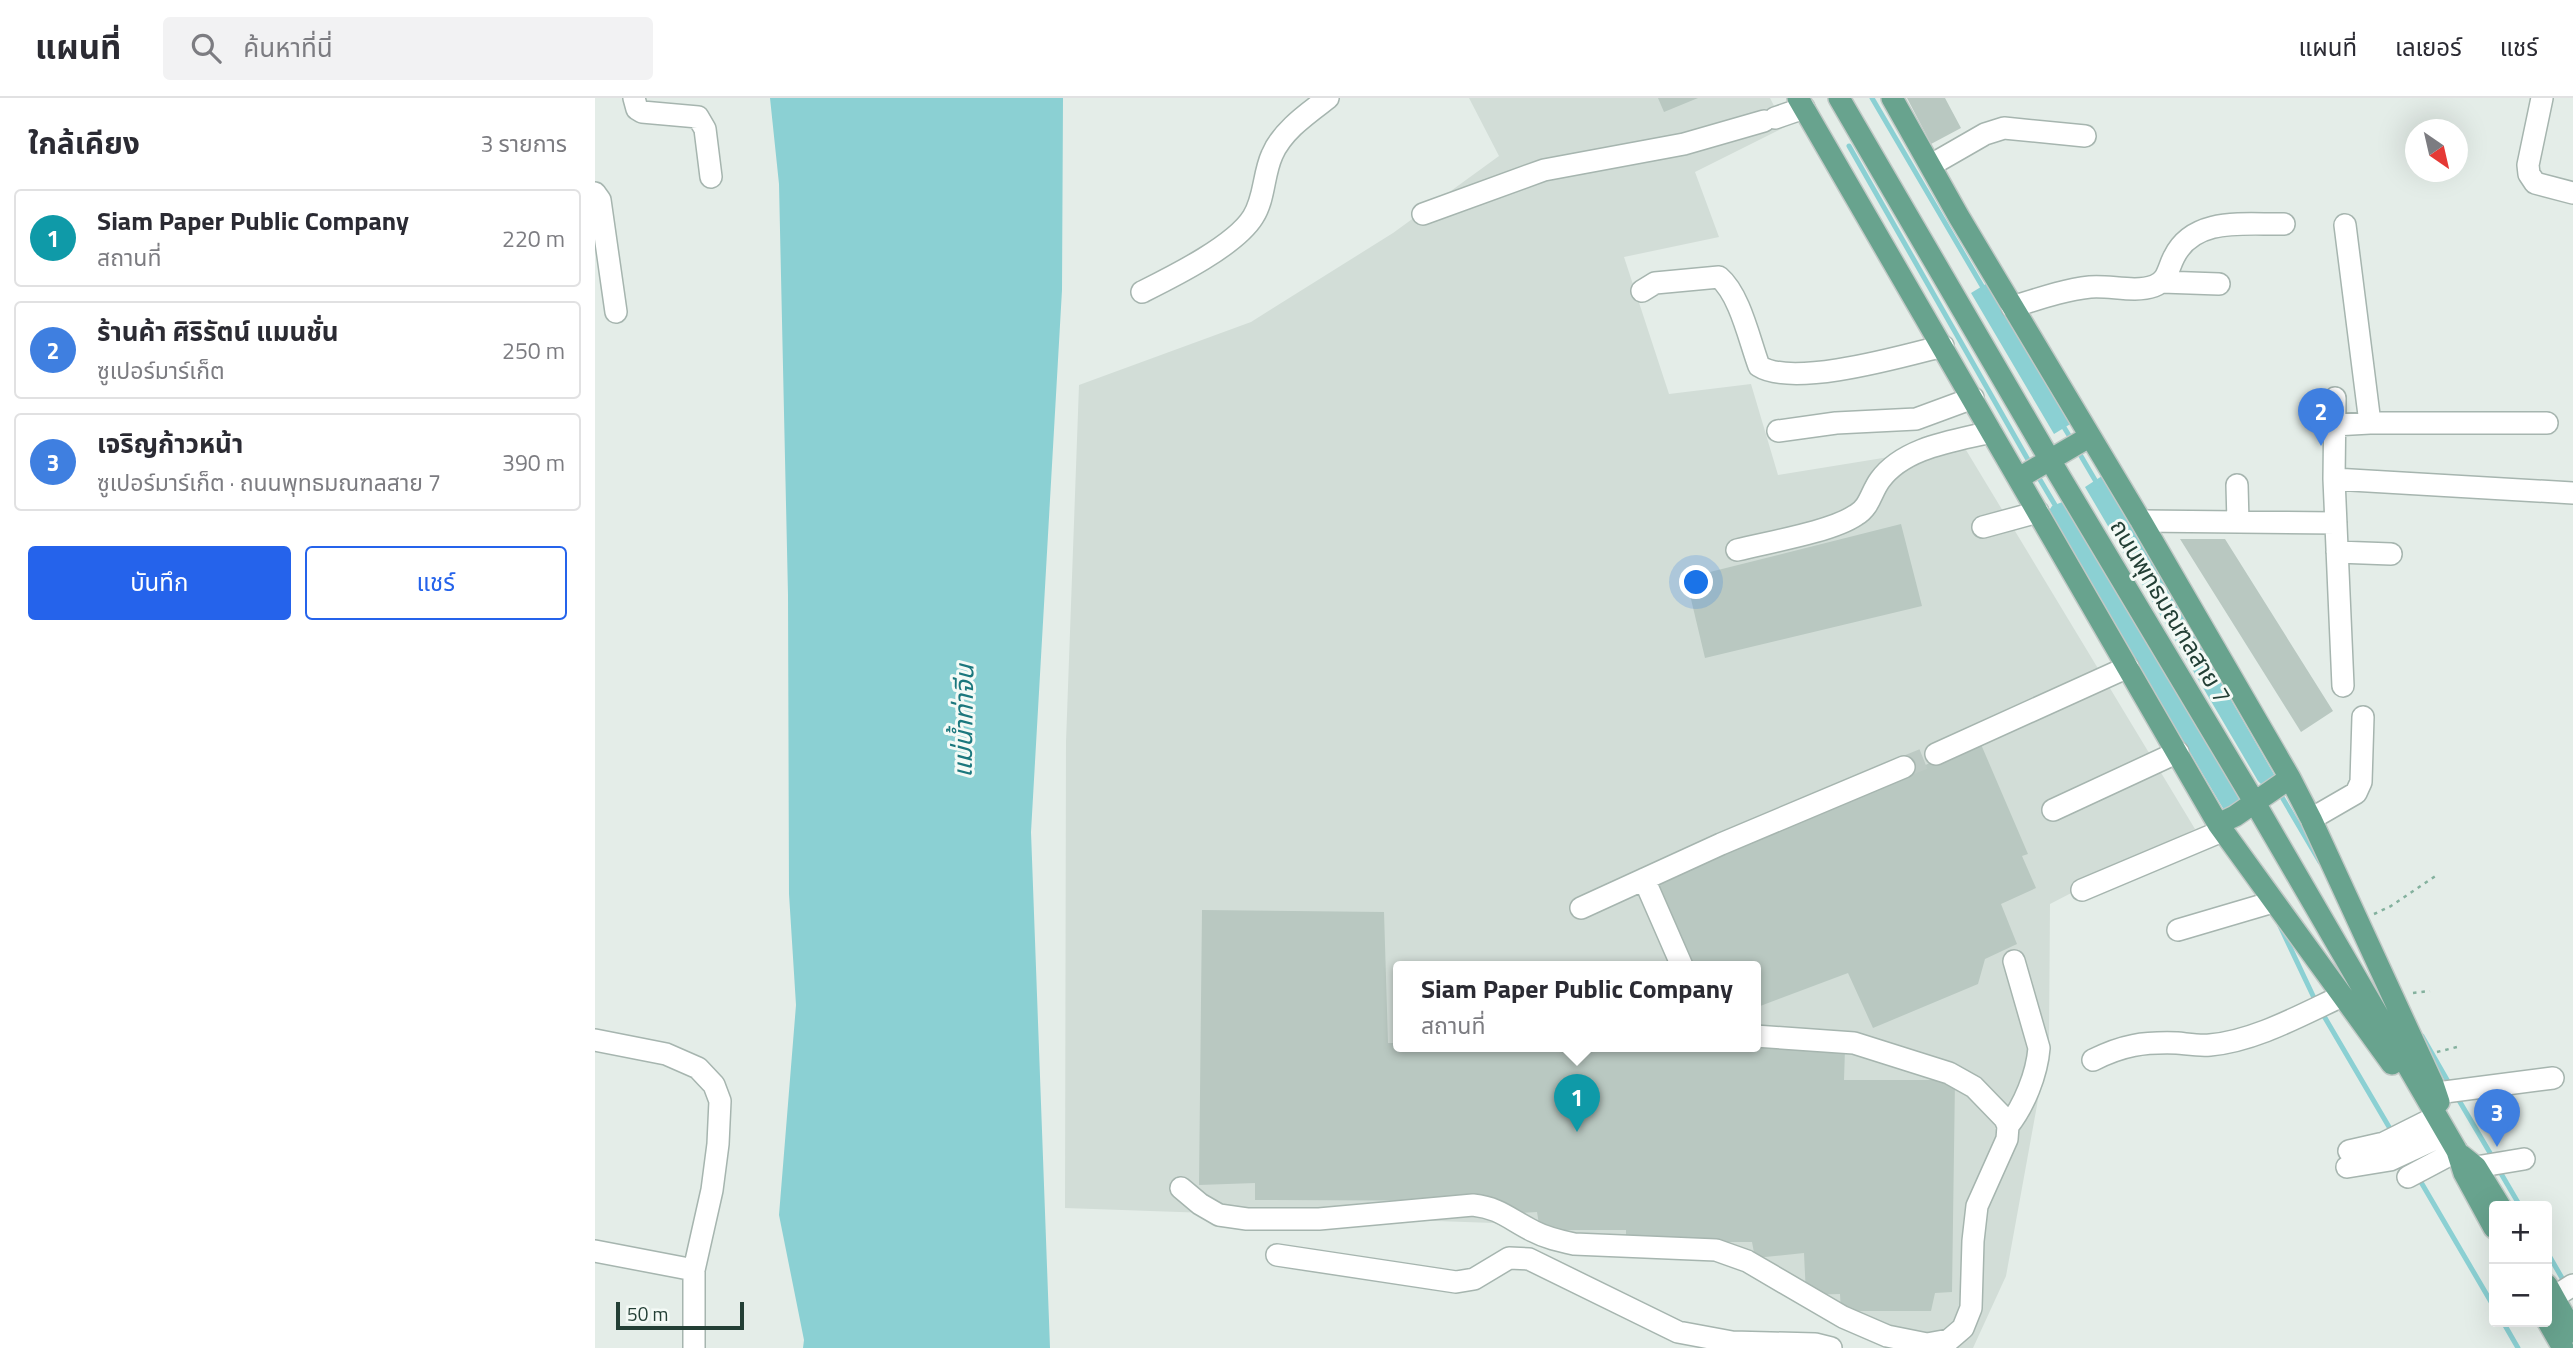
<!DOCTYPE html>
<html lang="th">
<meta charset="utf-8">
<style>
body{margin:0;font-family:"Titillium Web","Noto Sans Thai",sans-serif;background:#f2f2f3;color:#2b2b33}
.controls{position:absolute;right:21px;bottom:21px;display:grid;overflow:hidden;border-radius:7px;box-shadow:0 7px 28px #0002}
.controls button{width:63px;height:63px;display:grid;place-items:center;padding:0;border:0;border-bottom:2px solid #e1e1e2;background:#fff;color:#2b2b33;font:35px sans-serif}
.compass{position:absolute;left:1810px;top:21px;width:63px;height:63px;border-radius:50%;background:#fff;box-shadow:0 7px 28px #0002;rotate:146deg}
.scale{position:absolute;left:21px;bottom:18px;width:128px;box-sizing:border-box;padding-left:7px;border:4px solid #233f35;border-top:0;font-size:19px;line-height:24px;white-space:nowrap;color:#233f35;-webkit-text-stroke:5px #f4faf6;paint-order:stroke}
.you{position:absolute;left:1102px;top:485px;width:24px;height:24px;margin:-18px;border:5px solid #fff;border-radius:50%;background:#1a73e8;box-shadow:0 0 0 10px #1a73e833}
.badge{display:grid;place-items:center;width:46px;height:46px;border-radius:50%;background:#2563eb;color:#fff;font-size:23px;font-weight:700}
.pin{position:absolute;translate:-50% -58px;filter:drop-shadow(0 2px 4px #0008)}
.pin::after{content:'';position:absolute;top:37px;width:24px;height:21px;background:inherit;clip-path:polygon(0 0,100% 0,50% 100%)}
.popup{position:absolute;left:798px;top:863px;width:368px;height:91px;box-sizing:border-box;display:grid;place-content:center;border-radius:7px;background:#fff;filter:drop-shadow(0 2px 5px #0005);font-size:23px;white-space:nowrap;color:#7c7c81}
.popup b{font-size:26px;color:#2b2b33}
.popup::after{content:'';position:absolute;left:50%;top:100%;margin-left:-14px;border:14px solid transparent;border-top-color:#fff}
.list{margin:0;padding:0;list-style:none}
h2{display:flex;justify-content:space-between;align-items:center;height:91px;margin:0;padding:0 28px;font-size:30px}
h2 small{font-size:23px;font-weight:400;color:#7c7c81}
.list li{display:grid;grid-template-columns:46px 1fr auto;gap:21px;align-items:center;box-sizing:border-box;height:98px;margin:0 14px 14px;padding:0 14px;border:2px solid #e1e1e2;border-radius:7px}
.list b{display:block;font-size:26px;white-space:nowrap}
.list p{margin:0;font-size:23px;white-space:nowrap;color:#7c7c81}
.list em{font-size:23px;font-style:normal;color:#7c7c81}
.actions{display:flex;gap:14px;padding:21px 28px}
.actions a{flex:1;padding:16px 0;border:2px solid #2563eb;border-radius:7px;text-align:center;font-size:24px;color:#2563eb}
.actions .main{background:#2563eb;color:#fff}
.icon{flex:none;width:38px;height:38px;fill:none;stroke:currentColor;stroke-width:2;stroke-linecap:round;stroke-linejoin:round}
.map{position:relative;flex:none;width:1978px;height:1250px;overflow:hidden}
header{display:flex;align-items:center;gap:42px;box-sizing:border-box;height:98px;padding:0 35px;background:#fff;border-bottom:2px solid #e1e1e2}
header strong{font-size:33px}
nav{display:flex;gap:38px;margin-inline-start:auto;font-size:24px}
.search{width:490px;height:63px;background:#f2f2f3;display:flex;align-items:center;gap:18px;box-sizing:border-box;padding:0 24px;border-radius:7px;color:#7c7c81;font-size:26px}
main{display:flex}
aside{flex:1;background:#fff}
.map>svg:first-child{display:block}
.built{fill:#d2ddd7;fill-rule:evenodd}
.water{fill:#8bd0d3}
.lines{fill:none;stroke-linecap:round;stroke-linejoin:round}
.stream{stroke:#8bd0d3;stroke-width:5}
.building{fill:#b9c8c1}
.minor-tunnel{stroke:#bdcac4;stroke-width:21;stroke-dasharray:21 10;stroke-linecap:butt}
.minor-casing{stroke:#a6b5af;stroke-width:24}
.major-casing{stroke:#c1c9c6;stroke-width:24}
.path{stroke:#84b19e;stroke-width:2.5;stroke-dasharray:3.5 5;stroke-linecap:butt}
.minor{stroke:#fff;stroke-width:21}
.major{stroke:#68a38e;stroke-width:21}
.labels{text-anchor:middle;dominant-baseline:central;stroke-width:6;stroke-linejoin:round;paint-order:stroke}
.street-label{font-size:24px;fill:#233f35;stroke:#f4faf6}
.water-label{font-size:26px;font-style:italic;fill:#1b777d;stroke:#f4faf6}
</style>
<header>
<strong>แผนที่</strong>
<div class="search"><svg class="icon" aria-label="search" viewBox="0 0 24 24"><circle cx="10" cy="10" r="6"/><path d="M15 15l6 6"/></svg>ค้นหาที่นี่</div>
<nav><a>แผนที่</a><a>เลเยอร์</a><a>แชร์</a></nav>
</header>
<main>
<aside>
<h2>ใกล้เคียง<small>3 รายการ</small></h2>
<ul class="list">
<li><span class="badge" style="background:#0f9aa8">1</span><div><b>Siam Paper Public Company</b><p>สถานที่</p></div><em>220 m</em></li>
<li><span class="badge" style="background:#3f7fe0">2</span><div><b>ร้านค้า ศิริรัตน์ แมนชั่น</b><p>ซูเปอร์มาร์เก็ต</p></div><em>250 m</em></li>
<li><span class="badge" style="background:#3f7fe0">3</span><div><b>เจริญก้าวหน้า</b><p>ซูเปอร์มาร์เก็ต · ถนนพุทธมณฑลสาย 7</p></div><em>390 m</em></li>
</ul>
<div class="actions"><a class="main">บันทึก</a><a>แชร์</a></div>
</aside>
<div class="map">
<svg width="1978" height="1250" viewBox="0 0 1978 1250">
<rect width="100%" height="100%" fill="#e4ede8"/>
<path class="built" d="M874,0H1175L1190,29L1100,74L1124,139L1029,159L1074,296L1156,286L1183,377L1368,347L1600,731L1455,806L1454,941L1411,1178L1378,1250H1298L1135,1157L973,1156L899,1125L470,1110L471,644L484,287L656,224L798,135L904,58ZM804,868H1160V948H804Z"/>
<path class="water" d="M175,0H468L467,192L436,734L455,1250H208L209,1242L184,1117L201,907L194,796L193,497L184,86Z
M1394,184L1477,325L1459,336L1376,195Z
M1507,378L1680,678L1668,688L1663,683L1490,389Z
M1470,403L1645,702L1646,705L1629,712L1453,414L1457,408Z"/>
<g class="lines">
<path class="stream" d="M1277,0L1390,193
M1254,48L1436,367
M1467,326L1478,344
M1483,353L1503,387
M1441,375L1463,412
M1684,694L1725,764
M1685,828L1721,904
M1726,913L1797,1034
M1827,938L1855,987
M1862,999L1898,1060
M1904,1072L1925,1108
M1823,1079L1899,1209
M1952,1154L1971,1187
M1908,1224L1923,1250"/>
</g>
<path class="building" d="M1063,0H1103L1069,14Z
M1312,0H1350L1366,30L1336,46Z
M1306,426L1327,508L1110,560L1091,480Z
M1585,441H1630L1738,613L1706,634Z
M1385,644L1433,756L1427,758L1441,790L1406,806L1422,846L1390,861L1383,886L1278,930L1253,875L1160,910V868H1095L1057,782Z
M607,812L789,814L793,945H804V948H1160L1250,951L1249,982H1360L1357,1194L1340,1195L1336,1213H1246L1245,1196L1211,1197L1209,1155L1160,1160L1157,1144H1031V1132H945L942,1114L909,1116L906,1103L660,1102V1085L604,1087Z"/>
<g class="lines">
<path class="minor-tunnel" d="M1309,669L1341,656"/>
<defs>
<path id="minor" d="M39,0L42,11L47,14L103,19L110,31L116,79
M1947,0L1933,67L1934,76L1940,85L1978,95
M1180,20L1209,10
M1336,67L1390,36L1409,30L1490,38
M0,95L5,102L21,214
M828,116L949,72L1089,46L1169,23
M1750,127L1775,325
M1567,184L1624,186
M1047,193L1060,185L1124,179C1145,197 1154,241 1164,268C1198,290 1308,258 1348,248
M547,194C577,179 640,148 658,119C670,100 668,77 677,57C687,33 712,16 733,0
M1417,209C1443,201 1468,192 1495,189C1515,187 1539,195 1559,188C1573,183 1573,170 1579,159C1599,118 1651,127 1689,126
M1740,300L1739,381L1748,588
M1739,327L1775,325H1952
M1183,333L1241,325L1321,321L1378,300
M1739,381L1978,395
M1642,387L1643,424
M1546,423L1741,425
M1388,429L1443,414
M1142,452C1173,444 1236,434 1261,417C1275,409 1276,394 1285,382C1309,349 1359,343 1396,334
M1742,454L1796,456
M1341,656L1533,569
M1458,712L1583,654
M1716,721L1761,695L1766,684L1768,619
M1049,781L1087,868
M1487,792L1627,733
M986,810L1126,746L1309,669
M1583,832L1678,804
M0,942L71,956L103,970L119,987L125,1003L123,1046L117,1092L99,1172L0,1153
M1498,962C1528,947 1548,944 1582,945C1593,946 1604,948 1615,947C1660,943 1706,917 1747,898
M1842,995L1958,980
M1413,1028C1429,1008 1442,976 1444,950L1419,863
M1754,1053L1789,1045L1837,1021
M1752,1069L1795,1062L1851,1036
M1881,1069L1929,1061
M1813,1079L1862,1053
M586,1090L605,1106L624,1117L652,1121H724L878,1107C905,1110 914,1121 938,1133C951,1140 965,1143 979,1146L1121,1152L1152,1163L1248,1219L1292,1238L1332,1246L1354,1242L1368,1230L1376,1210L1378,1143L1382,1108L1412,1041L1413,1028L1410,1021L1379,989L1354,975L1259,945L1160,938
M682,1157L861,1184L879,1181L914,1160L934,1161L1083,1234L1137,1244L1220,1246L1236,1250
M99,1172V1250
M1959,1199L1978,1187"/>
<path id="major" d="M1203,0L1623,726L1797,966
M1244,0L1455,362L1660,705L1862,1053L1869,1075L1899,1130
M1297,0L1364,119L1546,423L1695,680L1716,721L1838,986L1844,1004
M1424,380L1494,339
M1623,726L1640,718L1695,680
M1866,1057L1881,1069L1905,1108
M1952,1187L1978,1234
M1952,1222L1968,1250"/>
</defs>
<use href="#minor" class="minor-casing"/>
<use href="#major" class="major-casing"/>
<path class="path" d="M1779,816L1796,808L1842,777
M1818,895L1835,893
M1842,954L1866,948"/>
<use href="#minor" class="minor"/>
<use href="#major" class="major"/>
</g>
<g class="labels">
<g class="street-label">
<text transform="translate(1576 513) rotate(59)">ถนนพุทธมณฑลสาย 7</text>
</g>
<g class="water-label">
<text transform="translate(368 623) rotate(-89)">แม่น้ำท่าจีน</text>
</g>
</g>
</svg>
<div class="controls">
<button>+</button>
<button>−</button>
</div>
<svg class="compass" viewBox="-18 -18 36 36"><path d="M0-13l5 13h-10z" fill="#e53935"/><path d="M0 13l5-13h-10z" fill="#7c7c81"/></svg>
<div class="scale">50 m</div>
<div class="you"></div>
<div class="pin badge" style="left:982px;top:1034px;background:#0f9aa8">1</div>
<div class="popup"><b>Siam Paper Public Company</b>สถานที่</div>
<div class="pin badge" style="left:1726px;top:348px;background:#3f7fe0">2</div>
<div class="pin badge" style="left:1902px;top:1049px;background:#3f7fe0">3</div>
</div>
</main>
